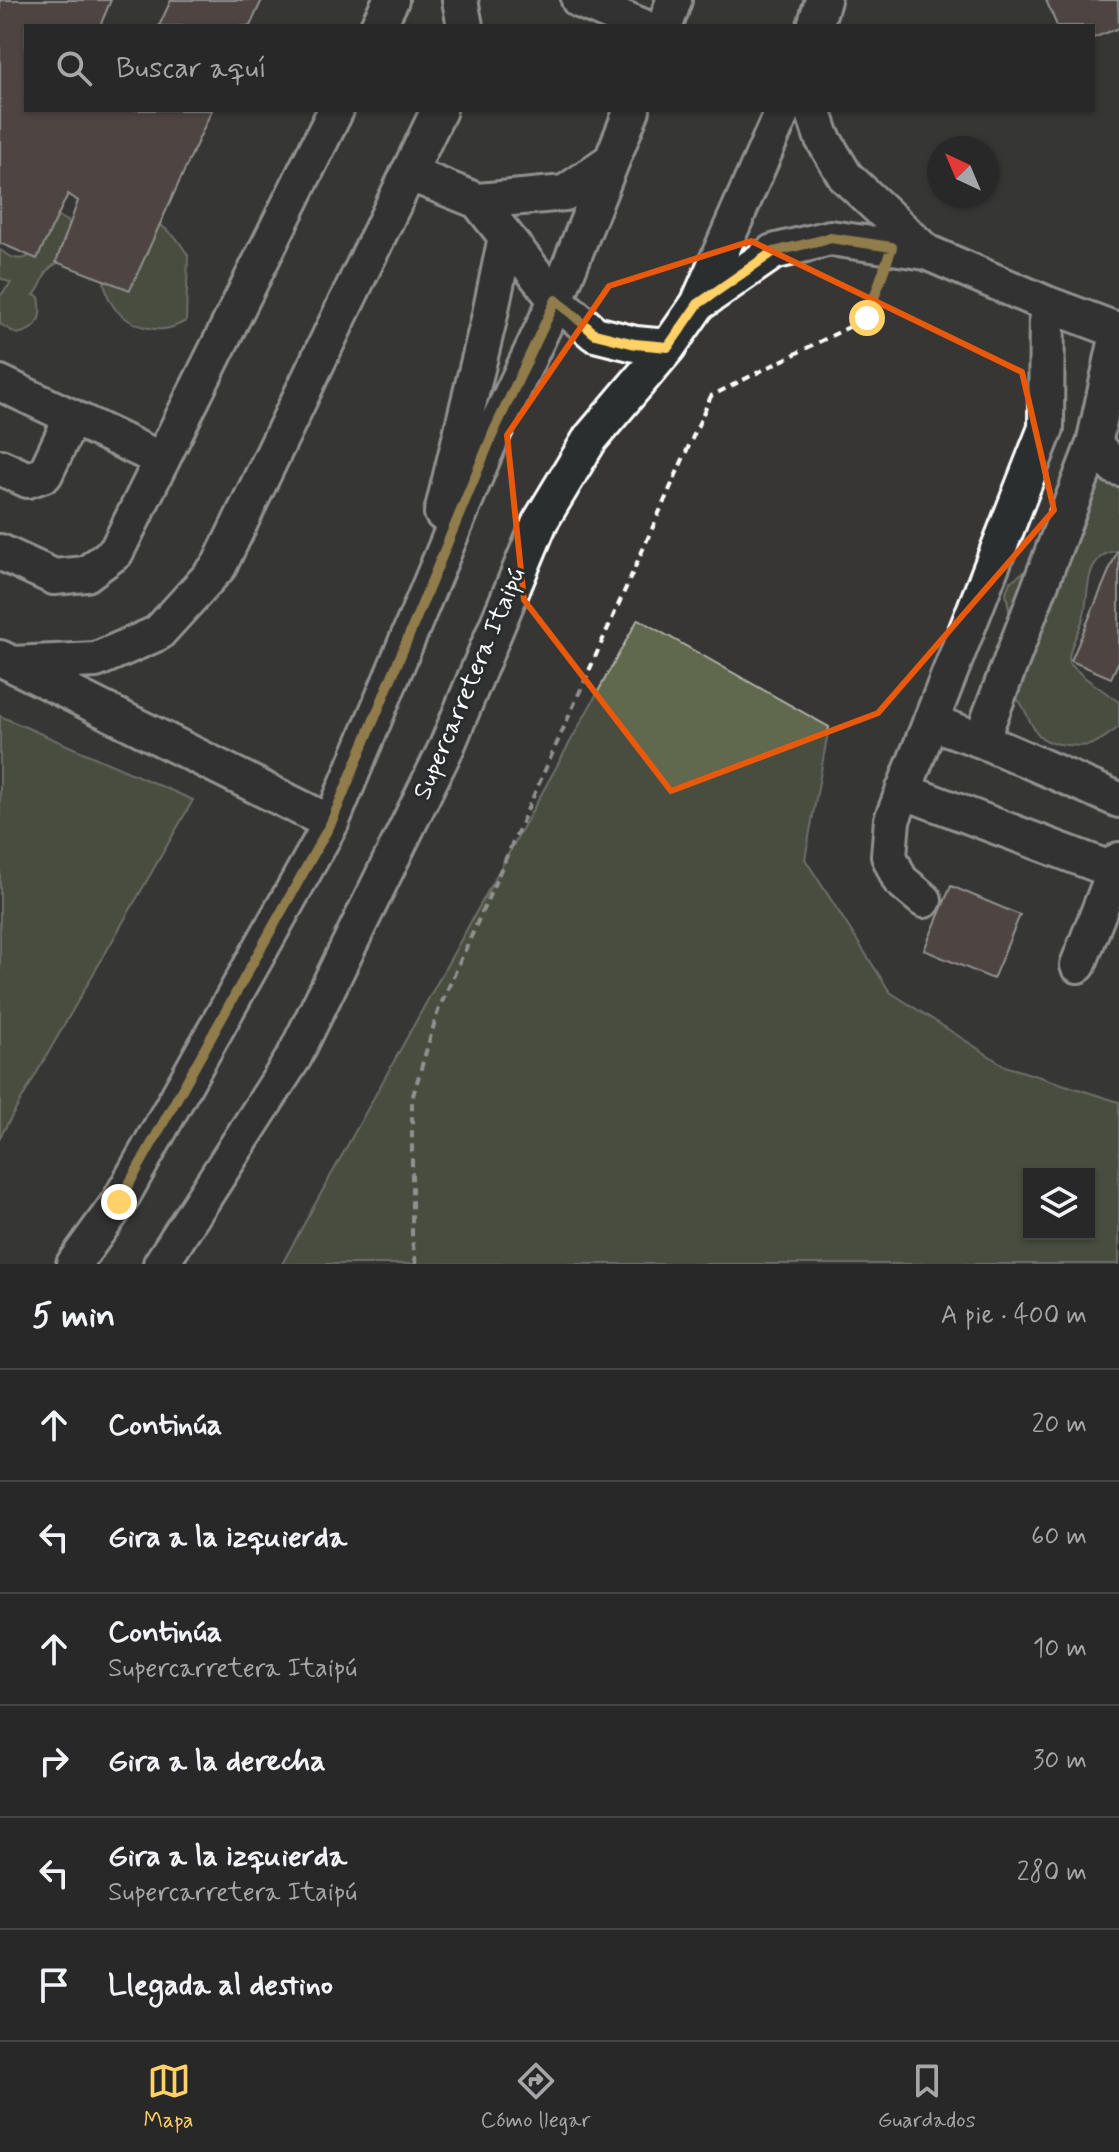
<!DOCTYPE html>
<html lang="es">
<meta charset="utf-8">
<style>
body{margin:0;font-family:Mynerve,sans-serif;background:#353434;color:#f1f3f6}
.controls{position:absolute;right:24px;bottom:24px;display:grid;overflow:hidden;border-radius:0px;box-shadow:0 2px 6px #0004}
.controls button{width:72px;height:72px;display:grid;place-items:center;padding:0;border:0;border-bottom:2px solid #454445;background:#292828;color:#f1f3f6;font:40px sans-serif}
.compass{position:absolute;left:927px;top:136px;width:72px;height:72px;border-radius:50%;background:#292828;box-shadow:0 2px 6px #0004;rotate:316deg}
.stop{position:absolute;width:24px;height:24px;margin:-18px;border:6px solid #ffd166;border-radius:50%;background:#fff}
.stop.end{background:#ffd166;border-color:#fff;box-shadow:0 2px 8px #0008}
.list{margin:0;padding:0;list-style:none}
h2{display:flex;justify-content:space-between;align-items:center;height:104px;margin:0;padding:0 32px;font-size:34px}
h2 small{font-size:26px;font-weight:400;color:#a5a6a8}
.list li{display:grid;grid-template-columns:52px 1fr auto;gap:24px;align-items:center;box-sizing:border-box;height:112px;padding:0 32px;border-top:2px solid #454445}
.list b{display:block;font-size:30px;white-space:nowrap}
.list p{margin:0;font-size:26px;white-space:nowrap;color:#a5a6a8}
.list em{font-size:26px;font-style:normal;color:#a5a6a8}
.icon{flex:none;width:44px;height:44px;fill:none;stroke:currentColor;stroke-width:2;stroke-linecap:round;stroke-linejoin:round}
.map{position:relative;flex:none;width:1119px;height:1264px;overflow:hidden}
.search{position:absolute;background:#292828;box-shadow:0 2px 6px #0004;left:24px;right:24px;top:24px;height:88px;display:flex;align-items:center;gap:20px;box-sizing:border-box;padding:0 28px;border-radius:0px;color:#a5a6a8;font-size:30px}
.sheet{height:776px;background:#292828}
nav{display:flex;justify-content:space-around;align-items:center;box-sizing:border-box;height:112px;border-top:2px solid #454445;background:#292828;font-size:22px;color:#a5a6a8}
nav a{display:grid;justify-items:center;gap:4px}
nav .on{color:#ffd166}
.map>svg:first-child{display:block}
.green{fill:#60674e;stroke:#b0b3a6;stroke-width:2;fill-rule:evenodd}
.building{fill:#6a5853;stroke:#fff;stroke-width:2}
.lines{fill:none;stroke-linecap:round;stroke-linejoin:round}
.minor-casing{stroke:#fff;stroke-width:40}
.path{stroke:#fff;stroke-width:4;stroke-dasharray:8 6;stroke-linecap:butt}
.minor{stroke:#2a2d2e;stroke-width:34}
.route{stroke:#ffd166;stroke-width:10}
.marked{fill:none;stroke:#e8590c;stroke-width:6;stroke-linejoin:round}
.labels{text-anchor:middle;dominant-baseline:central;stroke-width:6;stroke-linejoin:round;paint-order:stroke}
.street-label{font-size:26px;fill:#fff;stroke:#2a2d2e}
</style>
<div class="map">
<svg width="1119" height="1264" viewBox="0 0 1119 1264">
<rect width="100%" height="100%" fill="#373635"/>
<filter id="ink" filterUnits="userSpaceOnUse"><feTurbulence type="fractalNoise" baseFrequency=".0125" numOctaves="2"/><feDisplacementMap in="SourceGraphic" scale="16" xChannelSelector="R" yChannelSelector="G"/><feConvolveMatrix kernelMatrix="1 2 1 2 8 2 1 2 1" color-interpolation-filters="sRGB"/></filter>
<g filter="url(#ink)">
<path class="green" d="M50,213L68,221L72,231L65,260C39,269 48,279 34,295L39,297C43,317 39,330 17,334L0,324V296L11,283L0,278V250C34,276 39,239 50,213Z
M141,223L162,226L177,239L188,255L186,321C181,323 175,327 169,328C160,331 147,328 138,325C110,313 104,294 102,265Z
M1119,462V551C1110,551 1103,553 1097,561C1086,574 1088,599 1084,615C1080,632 1068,646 1069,663L1084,677L1119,702V727C1095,745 1090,749 1060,744C1051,743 1044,741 1038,734C1030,725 1028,715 1022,705C1017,697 1007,689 1000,682L1011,622L1006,592L1010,582L1036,563L1057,505Z
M638,619L829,727L805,859L890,992L1005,1066L1119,1102V1264H282ZM1029,1174H1089V1234H1029Z
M0,716L193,800L0,1137Z"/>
<path class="building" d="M0,0H111L100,26H26V110H212L130,290L56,262L78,201L68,194L37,259L0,243Z
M171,0H262L250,26H159Z
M1046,0H1118L1119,28L1093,38V26H1057Z
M1119,547V663H1118L1111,678L1071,661Z
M951,886L1020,915L993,979L924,950Z"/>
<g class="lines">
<defs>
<path id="minor" d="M460,0L465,26
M579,0L641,26
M378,26L391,0
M665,26L674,0
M815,26L823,0
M813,110L822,137L845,176L926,252
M408,173L478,201L565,193L612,160
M478,201L556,300L595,334L635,344L668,347
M698,304L773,252L830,238L926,252L1047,304L1119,331
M0,383L162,460
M1094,444L1115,467L1119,468
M0,467L28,480L45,474L72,417
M442,513L489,319L506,237
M0,552L54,577L86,574L116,552L336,110
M0,658L12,664L96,660L158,633L219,566L439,110
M16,666L331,823
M931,722L981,740L1119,800
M981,740L1094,444L1119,329
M903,791L1115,871
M924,900L900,880L889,856L892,820L1046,428L1047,304
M1078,965L1119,860
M74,1264L119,1202L331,823L494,431L556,300L632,110
M161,1264L294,1057L447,746L540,522L590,439L668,347L698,304L783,110"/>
</defs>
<use href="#minor" class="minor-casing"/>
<path class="path" d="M416,1264L412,1240V1099L438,1011L711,396L867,318L882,276"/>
<use href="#minor" class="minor"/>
</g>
</g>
<g class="lines" filter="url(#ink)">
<path class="route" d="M119,1202L331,823L494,431L556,300L595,334L635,344L668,347L698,304L773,252L830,238L892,247L867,318"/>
</g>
<path d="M0 0H1119V1264H0ZM751,241L1022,372L1054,510L878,713L671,791L524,600L507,435L609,286Z" fill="#373635" fill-opacity=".55" fill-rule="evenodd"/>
<path class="marked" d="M751,241L1022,372L1054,510L878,713L671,791L524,600L507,435L609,286Z"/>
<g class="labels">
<g class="street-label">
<text transform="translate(470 684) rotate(-67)">Supercarretera Itaipú</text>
</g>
</g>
</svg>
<div class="controls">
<button><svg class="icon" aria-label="layers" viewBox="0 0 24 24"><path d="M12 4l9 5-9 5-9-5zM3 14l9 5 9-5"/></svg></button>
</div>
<svg class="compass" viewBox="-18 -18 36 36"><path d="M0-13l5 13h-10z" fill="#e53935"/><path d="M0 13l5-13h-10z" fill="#a5a6a8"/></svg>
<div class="stop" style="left:867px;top:318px"></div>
<div class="stop end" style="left:119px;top:1202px"></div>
<div class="search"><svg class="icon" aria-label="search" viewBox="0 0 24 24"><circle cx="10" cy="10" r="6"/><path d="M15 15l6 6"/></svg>Buscar aquí</div>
</div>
<section class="sheet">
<h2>5 min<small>A pie · 400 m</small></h2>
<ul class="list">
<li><svg class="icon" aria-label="ahead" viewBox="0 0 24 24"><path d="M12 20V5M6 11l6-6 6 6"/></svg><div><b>Continúa</b></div><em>20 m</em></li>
<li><svg class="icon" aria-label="left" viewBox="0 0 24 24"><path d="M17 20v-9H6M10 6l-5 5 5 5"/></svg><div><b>Gira a la izquierda</b></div><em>60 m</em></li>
<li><svg class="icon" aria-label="ahead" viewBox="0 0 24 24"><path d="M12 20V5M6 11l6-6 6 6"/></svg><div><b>Continúa</b><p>Supercarretera Itaipú</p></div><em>10 m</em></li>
<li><svg class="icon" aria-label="right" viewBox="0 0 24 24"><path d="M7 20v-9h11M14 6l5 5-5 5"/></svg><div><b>Gira a la derecha</b></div><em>30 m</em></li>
<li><svg class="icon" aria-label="left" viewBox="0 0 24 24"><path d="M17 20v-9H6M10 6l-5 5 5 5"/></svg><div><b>Gira a la izquierda</b><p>Supercarretera Itaipú</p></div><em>280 m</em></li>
<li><svg class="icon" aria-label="arrive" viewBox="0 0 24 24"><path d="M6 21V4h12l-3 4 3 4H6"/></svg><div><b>Llegada al destino</b></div></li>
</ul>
</section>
<nav>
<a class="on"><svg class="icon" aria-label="map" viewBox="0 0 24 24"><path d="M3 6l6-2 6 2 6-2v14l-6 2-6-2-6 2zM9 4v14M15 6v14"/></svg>Mapa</a>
<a><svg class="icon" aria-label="directions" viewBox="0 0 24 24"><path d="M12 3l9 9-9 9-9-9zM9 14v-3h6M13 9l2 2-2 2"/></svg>Cómo llegar</a>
<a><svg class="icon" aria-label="saved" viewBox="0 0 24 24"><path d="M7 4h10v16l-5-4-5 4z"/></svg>Guardados</a>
</nav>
